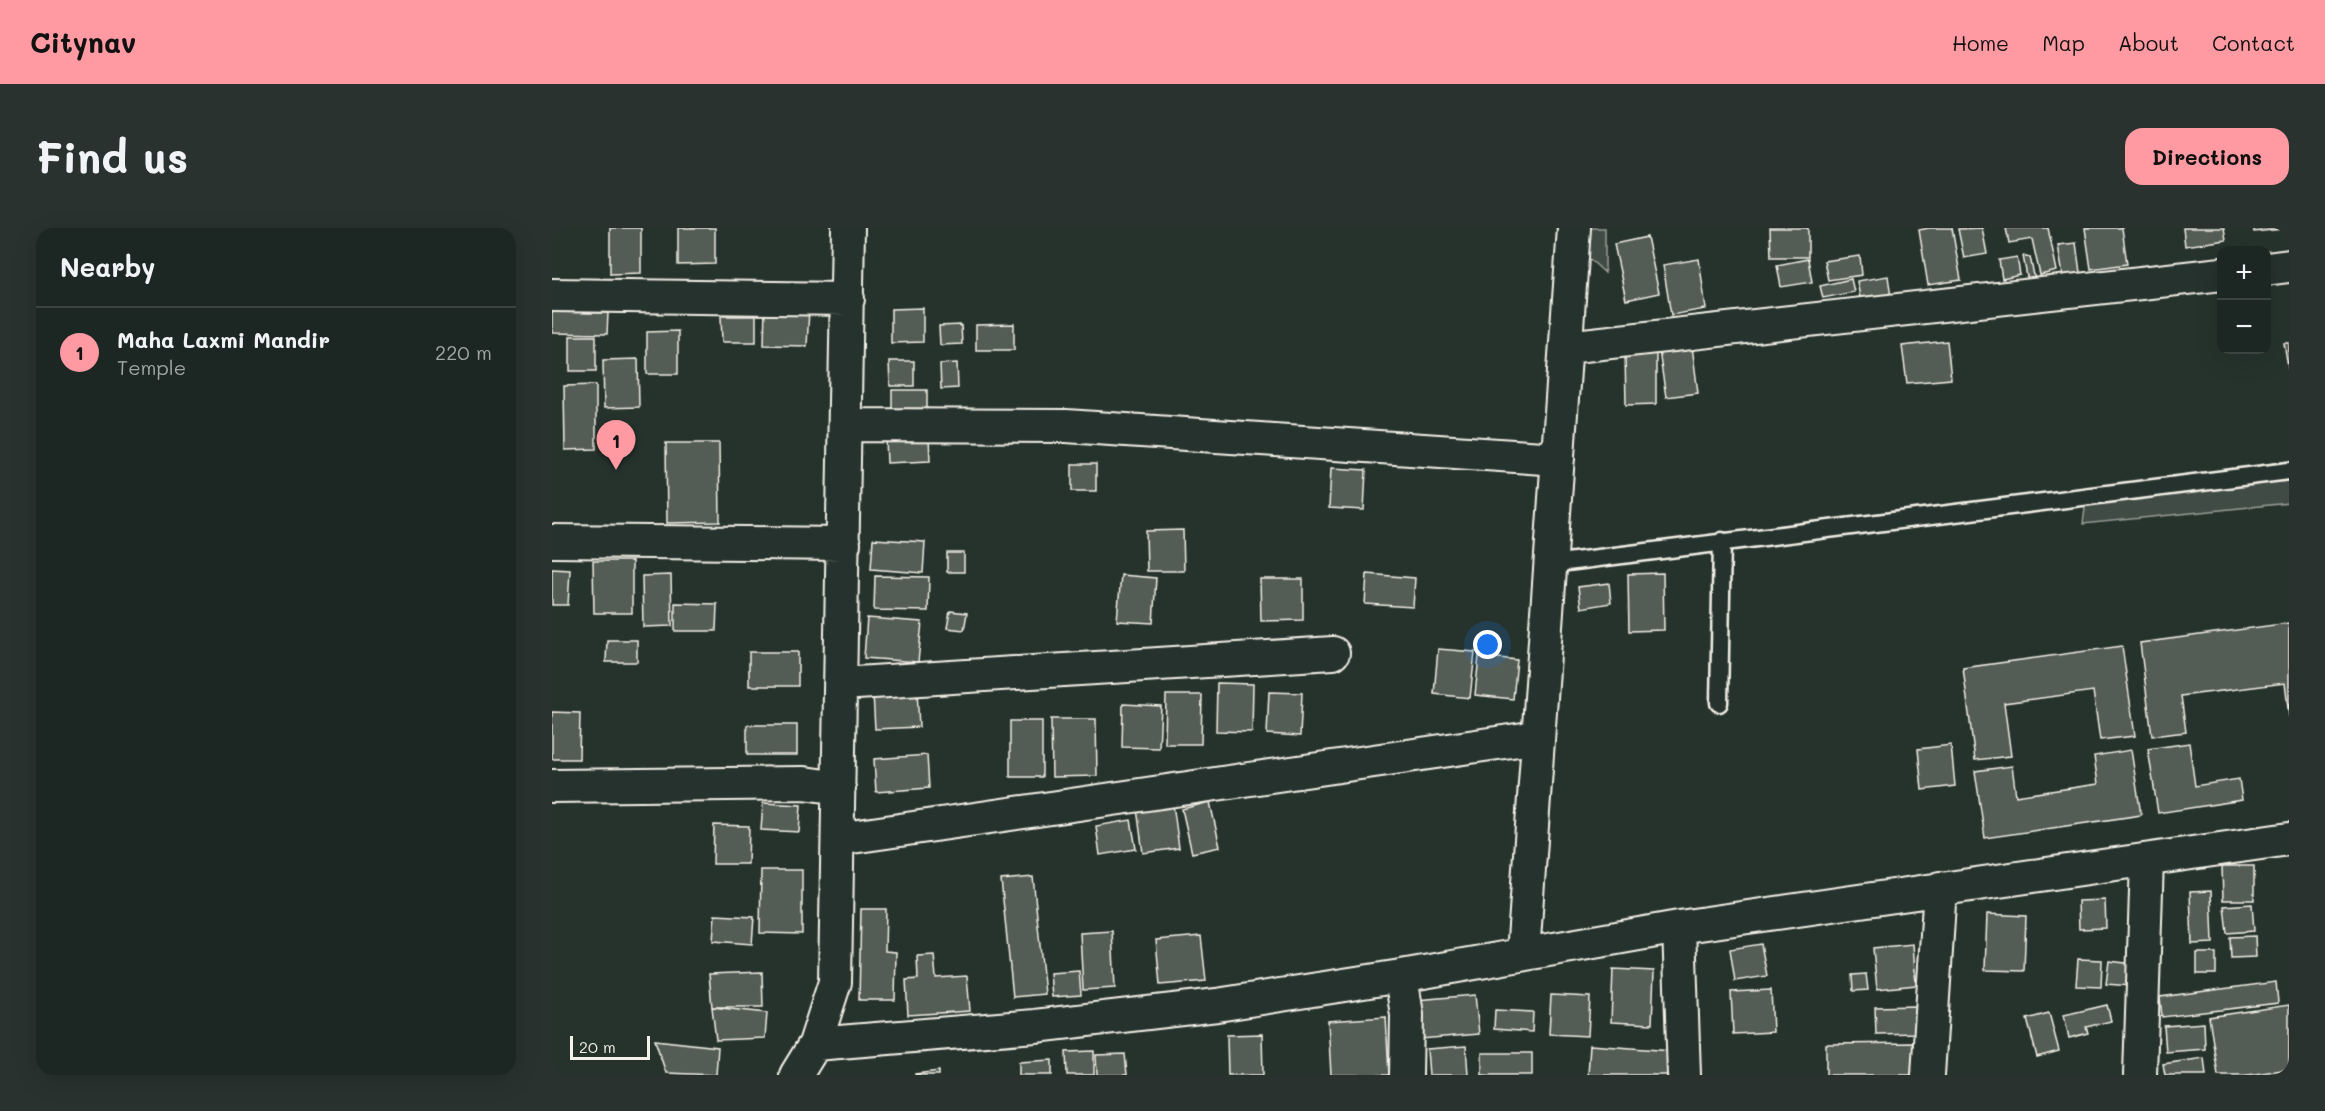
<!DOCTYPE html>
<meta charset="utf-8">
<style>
body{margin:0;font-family:Mali,sans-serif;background:#29322f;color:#f1f3f6}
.controls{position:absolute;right:18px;top:18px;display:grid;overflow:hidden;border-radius:12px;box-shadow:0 6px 24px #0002}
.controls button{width:54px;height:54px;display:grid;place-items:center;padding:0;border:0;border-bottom:2px solid #3a4340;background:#1c2622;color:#f1f3f6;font:30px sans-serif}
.scale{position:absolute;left:18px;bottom:15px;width:80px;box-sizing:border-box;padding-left:6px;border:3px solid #f4f1e8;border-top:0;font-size:16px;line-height:21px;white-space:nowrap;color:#f4f1e8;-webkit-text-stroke:4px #26332d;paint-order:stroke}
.you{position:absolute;left:936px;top:417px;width:21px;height:21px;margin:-15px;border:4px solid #fff;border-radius:50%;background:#1a73e8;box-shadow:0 0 0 9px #1a73e833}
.badge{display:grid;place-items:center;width:39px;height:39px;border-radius:50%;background:#ff9aa2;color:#111;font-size:20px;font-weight:700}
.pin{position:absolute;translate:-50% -50px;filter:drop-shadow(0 2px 3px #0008)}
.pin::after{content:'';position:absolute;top:32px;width:21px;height:18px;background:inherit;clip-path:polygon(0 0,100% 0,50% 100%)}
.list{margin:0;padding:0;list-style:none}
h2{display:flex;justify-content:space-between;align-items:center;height:78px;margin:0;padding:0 24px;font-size:26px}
h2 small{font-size:20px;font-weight:400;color:#a0a5a5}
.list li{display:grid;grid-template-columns:39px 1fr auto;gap:18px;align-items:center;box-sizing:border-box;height:90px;padding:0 24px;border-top:2px solid #3a4340}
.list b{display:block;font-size:22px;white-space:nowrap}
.list p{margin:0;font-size:20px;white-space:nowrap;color:#a0a5a5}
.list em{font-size:20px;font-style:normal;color:#a0a5a5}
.map{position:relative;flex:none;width:1737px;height:847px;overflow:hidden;border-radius:18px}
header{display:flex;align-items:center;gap:36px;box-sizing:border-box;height:84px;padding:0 30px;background:#ff9aa2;color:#111}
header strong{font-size:28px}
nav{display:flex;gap:33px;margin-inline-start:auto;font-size:21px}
.intro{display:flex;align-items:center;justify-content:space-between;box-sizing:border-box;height:144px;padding:0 36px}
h1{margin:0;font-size:42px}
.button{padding:15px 27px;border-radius:18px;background:#ff9aa2;color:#111;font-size:21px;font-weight:700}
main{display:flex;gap:36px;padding:0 36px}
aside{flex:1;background:#1c2622;border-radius:18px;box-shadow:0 6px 24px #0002}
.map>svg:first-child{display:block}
.green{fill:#414b45;stroke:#9a9e96;stroke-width:1.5}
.building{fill:#525c55;stroke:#f4f1e8;stroke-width:1.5}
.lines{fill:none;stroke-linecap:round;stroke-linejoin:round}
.service-casing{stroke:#f4f1e8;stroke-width:21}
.minor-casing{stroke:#f4f1e8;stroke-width:36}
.service{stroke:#26332d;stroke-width:16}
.minor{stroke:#26332d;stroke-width:32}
</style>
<header>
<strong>Citynav</strong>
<nav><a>Home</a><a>Map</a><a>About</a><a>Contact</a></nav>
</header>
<div class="intro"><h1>Find us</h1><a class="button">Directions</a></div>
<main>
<aside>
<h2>Nearby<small></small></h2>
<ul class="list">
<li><span class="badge">1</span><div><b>Maha Laxmi Mandir</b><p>Temple</p></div><em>220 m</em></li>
</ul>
</aside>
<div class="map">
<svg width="1737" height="847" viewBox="0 0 1737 847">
<rect width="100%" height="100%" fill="#26332d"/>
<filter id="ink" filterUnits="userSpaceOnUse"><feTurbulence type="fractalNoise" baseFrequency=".0167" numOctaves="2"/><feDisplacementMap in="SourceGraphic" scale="12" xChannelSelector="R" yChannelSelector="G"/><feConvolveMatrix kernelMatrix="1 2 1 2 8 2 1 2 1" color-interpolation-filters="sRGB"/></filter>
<g filter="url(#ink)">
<path class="green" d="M1004,0H1053V46V45Z
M1737,233V275L1531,296L1535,265Z"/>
<path class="building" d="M58,0H89V45L58,46Z
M126,0H163V36L126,37Z
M1218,0H1256V29H1219Z
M1377,0H1400L1409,52L1376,57L1367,2Z
M1430,0L1435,26L1412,30L1406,1Z
M1454,0H1496L1505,43L1488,47L1480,11L1457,15Z
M1533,0H1570L1575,36L1539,41Z
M1631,0H1672L1674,12L1633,18Z
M1702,0H1730V1L1702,4Z
M1095,9L1107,65L1074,72L1062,16Z
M1524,15L1529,52L1512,54L1506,17Z
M1308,28L1310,47L1276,52L1272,33Z
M1471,28L1478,29L1483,52L1476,54Z
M1465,29L1468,47L1450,51L1447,32Z
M1147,31L1154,81L1119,87L1111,37Z
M1256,31L1260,54L1229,59L1225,37Z
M1336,48L1339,70L1309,75L1305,53Z
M1299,51L1302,64L1271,70L1268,58Z
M213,80L257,81L255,118L212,117Z
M371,80V114L339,115V81Z
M0,84L56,85L55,106L0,105Z
M169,88H204V114H170Z
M462,96V122H424V97Z
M409,97L410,116L388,117L387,98Z
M126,103V146H95V104Z
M18,108H44V143H18Z
M1395,113L1399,151L1355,155L1350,118Z
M1732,115H1737V145Z
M1140,118L1146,165L1114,169L1107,123Z
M1104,124V176L1074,177L1073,125Z
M86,131L87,179L52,180L51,132Z
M337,133H362V158H338Z
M405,135L406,160L389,161L388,136Z
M44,157V221L13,222L12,158Z
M340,162H375V187L340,188Z
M377,209L378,233L335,235L334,211Z
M114,215H167L168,294L115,295Z
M520,236H544V263H520Z
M779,240L814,242L812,282L777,280Z
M631,302L632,343H595L594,303Z
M321,311L373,314L371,345L319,341Z
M395,325H412V344H395Z
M41,333H80V385H42Z
M0,341L18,342L16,377H0Z
M1111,345L1112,402L1077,403L1076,346Z
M815,346L863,350L861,379L813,376Z
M119,347L120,398L91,399L90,348Z
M569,347L604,350L601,395L565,393Z
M323,348L377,349L376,383L322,382Z
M708,351H751V392L709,393Z
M1057,355L1059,375L1029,380L1026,359Z
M123,375L165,376L164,403H123Z
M398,383L415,385L412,402L395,400Z
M315,390L370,394L366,434L312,430Z
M1737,395V489L1733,455L1629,468L1634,504L1600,508L1588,415Z
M55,412H85V434H54Z
M1570,418L1583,508L1548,512L1541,463L1452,475L1459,528L1423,532L1411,440Z
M886,421L923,424L918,470L882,466Z
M197,424H246V458H197Z
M927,428L965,432L961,471L923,467Z
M665,455L701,456L700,504L664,503Z
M365,462L367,499L323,501L321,465Z
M717,464L750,465L748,508L715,506Z
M614,467H650L649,516H613Z
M571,476L609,478L607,520L570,519Z
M0,484L28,485L27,531H0Z
M499,491H544L545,548L500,549Z
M458,493H490V549H458Z
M195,497H245V527H195Z
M1637,515L1643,558L1687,551L1690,572L1606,585L1596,521Z
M1399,517L1403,558L1370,562L1366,521Z
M1579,522L1589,587L1433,610L1423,543L1460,538L1464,568L1546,556L1542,528Z
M375,527L377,560L324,564L322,531Z
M620,568L627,620L591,625L584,573Z
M658,574L668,619L640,625L630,581Z
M211,575L249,577L247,604L209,602Z
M579,592L584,621L548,627L544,598Z
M162,597L197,598L196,636H161Z
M1670,638H1702V672H1671Z
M209,642H250V706L208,705Z
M481,649L493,766L461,769L449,652Z
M1659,663L1661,715L1640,716L1638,664Z
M1553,672L1554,700L1527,701L1526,673Z
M1700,676L1702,703L1675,705L1672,678Z
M309,681H334L333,723L344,724L343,772H307Z
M1435,686L1474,688L1472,743L1433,742Z
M163,687L202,689L200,716L161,713Z
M560,703L563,760L531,762L528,705Z
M649,708L654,753L608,757L604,712Z
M1703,708L1704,729L1679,730L1678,709Z
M1209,716L1215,748L1183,753L1178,721Z
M1361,716L1364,757L1325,761L1321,720Z
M1645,725H1664V746H1645Z
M382,727L384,750L415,748L418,783L356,787L354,752L366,751L365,728Z
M1526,731L1550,732L1549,759L1524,758Z
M1557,733L1581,736L1579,758L1554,756Z
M1061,741L1102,743L1100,796L1059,794Z
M527,743L529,767L500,769L498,745Z
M210,744L211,779H160L157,746Z
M1314,746L1316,762L1301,763L1300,747Z
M1724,754L1726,775L1610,789L1608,769Z
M1219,762L1221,804L1181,806L1179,764Z
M923,767L927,806L868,811L864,772Z
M999,767L1038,769L1036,808L997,806Z
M1555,777L1559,793L1534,799L1536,805L1517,810L1512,787Z
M1737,777V841L1696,847H1666L1657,789Z
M1364,778L1365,805L1324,806L1323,779Z
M160,779L215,785L213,810L164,812Z
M943,782L981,784L980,804L942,801Z
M1497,785L1507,823L1485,829L1475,791Z
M834,789L837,847H779L776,793Z
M1652,795L1653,821L1614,824L1612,798Z
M710,806L711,847H676L675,807Z
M103,812L166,819L164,847L114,845Z
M1365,815L1366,847H1274V816Z
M1038,817L1120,823L1118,847H1036Z
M914,818L916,847H877L875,821Z
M542,823V847H515L514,824Z
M930,825H980V847H930Z
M573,826L575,847H545L544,827Z
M1652,830L1654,847H1613L1611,836Z
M500,832V847H467V834Z
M387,843V847H363V846Z"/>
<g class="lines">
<defs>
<path id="service" d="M999,336L1737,243
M1167,475L1170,313"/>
<path id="minor" d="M1714,41L1737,38
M0,67L296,71
M1014,119L1670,46
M294,197L514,198L1006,231
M0,313L292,316
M289,456L781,425
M0,558L252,555L287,560
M286,611L986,509
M1127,699L1132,847
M971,726L1022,0
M849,748L855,787L854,847
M263,816L483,798L665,777L849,748L1127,699L1737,611
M244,847L263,816L283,754L296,0
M1376,847L1388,660
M1588,847L1595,632"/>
</defs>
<use href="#service" class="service-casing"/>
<use href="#minor" class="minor-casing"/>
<use href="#service" class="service"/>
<use href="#minor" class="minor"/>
</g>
</g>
</svg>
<div class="controls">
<button>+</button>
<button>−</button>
</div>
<div class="scale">20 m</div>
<div class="you"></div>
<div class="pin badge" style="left:64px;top:242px">1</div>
</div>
</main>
